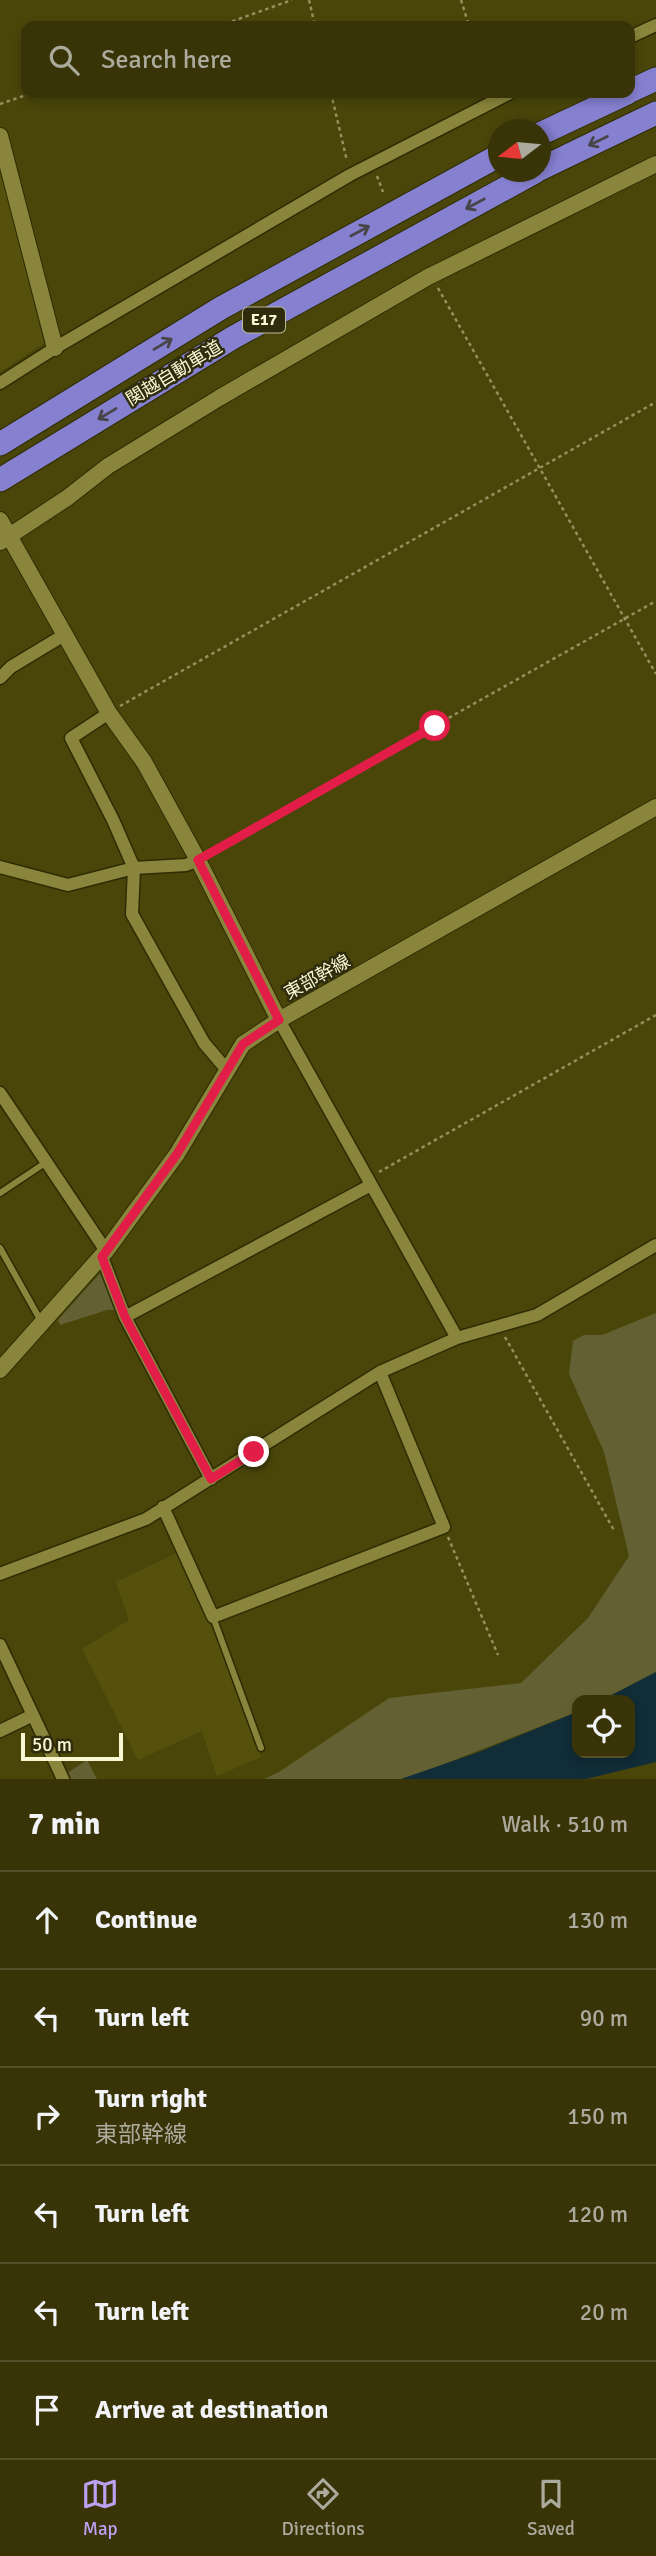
<!DOCTYPE html>
<meta charset="utf-8">
<style>
body{margin:0;font-family:Signika,"Noto Sans JP",sans-serif;background:#3f3c12;color:#f1f3f6}
.controls{position:absolute;right:21px;bottom:21px;display:grid;overflow:hidden;border-radius:14px;box-shadow:0 4px 10px #0003}
.controls button{width:63px;height:63px;display:grid;place-items:center;padding:0;border:0;border-bottom:2px solid #524f29;background:#383408;color:#f1f3f6;font:35px sans-serif}
.compass{position:absolute;left:488px;top:119px;width:63px;height:63px;border-radius:50%;background:#383408;box-shadow:0 4px 10px #0003;rotate:254deg}
.scale{position:absolute;left:21px;bottom:18px;width:102px;box-sizing:border-box;padding-left:7px;border:4px solid #f8f7d2;border-top:0;font-size:19px;line-height:24px;white-space:nowrap;color:#f8f7d2;-webkit-text-stroke:5px #2e2c0d;paint-order:stroke}
.stop{position:absolute;width:21px;height:21px;margin:-16px;border:5px solid #e11d48;border-radius:50%;background:#fff}
.stop.end{background:#e11d48;border-color:#fff;box-shadow:0 2px 7px #0008}
.list{margin:0;padding:0;list-style:none}
h2{display:flex;justify-content:space-between;align-items:center;height:91px;margin:0;padding:0 28px;font-size:30px}
h2 small{font-size:23px;font-weight:400;color:#abaa9c}
.list li{display:grid;grid-template-columns:46px 1fr auto;gap:21px;align-items:center;box-sizing:border-box;height:98px;padding:0 28px;border-top:2px solid #524f29}
.list b{display:block;font-size:26px;white-space:nowrap}
.list p{margin:0;font-size:23px;white-space:nowrap;color:#abaa9c}
.list em{font-size:23px;font-style:normal;color:#abaa9c}
.icon{flex:none;width:38px;height:38px;fill:none;stroke:currentColor;stroke-width:2;stroke-linecap:round;stroke-linejoin:round}
.map{position:relative;flex:none;width:656px;height:1779px;overflow:hidden}
.search{position:absolute;background:#383408;box-shadow:0 4px 10px #0003;left:21px;right:21px;top:21px;height:77px;display:flex;align-items:center;gap:18px;box-sizing:border-box;padding:0 24px;border-radius:14px;color:#abaa9c;font-size:26px}
.sheet{height:679px;background:#383408}
nav{display:flex;justify-content:space-around;align-items:center;box-sizing:border-box;height:98px;border-top:2px solid #524f29;background:#383408;font-size:19px;color:#abaa9c}
nav a{display:grid;justify-items:center;gap:4px}
nav .on{color:#bca0f2}
.map>svg:first-child{display:block}
.built{fill:#55510d}
.green{fill:#636134}
.water{fill:#112d38}
.lines{fill:none;stroke-linecap:round;stroke-linejoin:round}
.service-casing{stroke:#2e2c03;stroke-width:9}
.minor-casing{stroke:#2e2c03;stroke-width:15}
.tertiary-casing{stroke:#2e2c03;stroke-width:18}
.motorway-casing{stroke:#2e2c03;stroke-width:25}
.path{stroke:#94915f;stroke-width:2.5;stroke-dasharray:3.5 3.5;stroke-linecap:butt}
.service{stroke:#8a853c;stroke-width:6}
.minor{stroke:#8a853c;stroke-width:12}
.tertiary{stroke:#8a853c;stroke-width:16}
.motorway{stroke:#8680d1;stroke-width:23}
.oneway{stroke:#484548}
.route{stroke:#e11d48;stroke-width:9}
.labels{text-anchor:middle;dominant-baseline:central;stroke-width:5;stroke-linejoin:round;paint-order:stroke}
.shield{fill:#2e2c0d;stroke:#bbba97;stroke-width:2}
.shield-label{font-size:16px;font-weight:bold;fill:#f8f7d2}
.street-label{font-size:18px;fill:#f8f7d2;stroke:#2e2c0d}
</style>
<div class="map">
<svg width="656" height="1779" viewBox="0 0 656 1779">
<rect width="100%" height="100%" fill="#4a460a"/>
<path class="built" d="M0,169L44,343L0,372Z
M177,1553L215,1635L261,1757L217,1776L202,1731L138,1760L82,1649L129,1620L116,1582Z"/>
<path class="green" d="M103,1270L118,1310H107L60,1325L58,1320Z
M656,1313V1672L602,1700H577V1712L416,1775L401,1779H264L279,1772L389,1698L521,1683L588,1618L629,1556L604,1452L569,1374L573,1341L584,1335H602Z
M87,1760L97,1779H69L66,1774Z"/>
<path class="water" d="M656,1672V1762L586,1779H401L479,1752L577,1712V1753H630V1700H602Z"/>
<g class="lines">
<defs>
<path id="service" d="M0,1193L45,1163
M0,1248L42,1323
M213,1617L261,1748"/>
<path id="minor" d="M630,37L656,25
M0,383L55,348L350,175L510,93
M0,678L11,667L64,635
M109,713L71,738L113,820L134,868L132,914L204,1043L227,1070
M0,867L68,885L134,868L186,865L198,860
M279,1020L457,1338
M0,1093L106,1251
M102,1257L125,1317L211,1479
M125,1317L371,1185
M163,1507L213,1617L444,1527L380,1372
M0,1574L146,1519L380,1372L457,1338L537,1315L656,1245
M0,1645L63,1779
M0,1731L33,1715"/>
<path id="tertiary" d="M0,136L55,348
M0,520L109,713L144,762L198,860L279,1020
M0,542L67,498L108,466L219,398L428,277L656,164
M0,1370L106,1251L177,1154L243,1044L279,1020L656,807"/>
<path id="motorway" d="M630,91L656,79
M540,134L627,93
M540,169L656,113
M0,444L221,308L498,156
M0,480L234,337L535,172"/>
</defs>
<use href="#service" class="service-casing"/>
<use href="#minor" class="minor-casing"/>
<use href="#tertiary" class="tertiary-casing"/>
<use href="#motorway" class="motorway-casing"/>
<path class="path" d="M309,0L315,26
M461,0L469,26
M219,26L292,0
M331,93L347,161
M0,104L32,93
M377,176L383,192
M438,288L656,674
M120,706L656,402
M211,852L656,601
M379,1172L656,1015
M505,1337L615,1532
M448,1537L498,1655"/>
<use href="#service" class="service"/>
<use href="#minor" class="minor"/>
<use href="#tertiary" class="tertiary"/>
<use href="#motorway" class="motorway"/>
</g>
<defs><path id="oneway-shaft" d="M-6 0H5M1.5-3L5.5 0L1.5 3" fill="none" stroke-width="1.6" stroke-linecap="round" stroke-linejoin="round" transform="scale(1.75)"/></defs>
<g class="oneway">
<use href="#oneway-shaft" transform="translate(598 141) rotate(154)"/>
<use href="#oneway-shaft" transform="translate(475 204) rotate(152)"/>
<use href="#oneway-shaft" transform="translate(360 231) rotate(-28)"/>
<use href="#oneway-shaft" transform="translate(163 344) rotate(-31)"/>
<use href="#oneway-shaft" transform="translate(107 414) rotate(149)"/>
</g>
<g class="lines">
<path class="route" d="M254,1452L211,1479L125,1317L102,1257L177,1154L243,1044L279,1020L198,860L435,726"/>
</g>
<g class="labels">
<rect class="shield" x="243" y="307.5" width="42" height="25" rx="5"/>
<g class="shield-label">
<text x="264" y="320">E17</text>
</g>
<g class="street-label">
<text transform="translate(174 373) rotate(-31)">関越自動車道</text>
<text transform="translate(317 977) rotate(-29)">東部幹線</text>
</g>
</g>
</svg>
<div class="controls">
<button><svg class="icon" aria-label="locate" viewBox="0 0 24 24"><circle cx="12" cy="12" r="6"/><path d="M12 2v4M12 18v4M2 12h4M18 12h4"/></svg></button>
</div>
<svg class="compass" viewBox="-18 -18 36 36"><path d="M0-13l5 13h-10z" fill="#e53935"/><path d="M0 13l5-13h-10z" fill="#abaa9c"/></svg>
<div class="scale">50 m</div>
<div class="stop" style="left:435px;top:726px"></div>
<div class="stop end" style="left:254px;top:1452px"></div>
<div class="search"><svg class="icon" aria-label="search" viewBox="0 0 24 24"><circle cx="10" cy="10" r="6"/><path d="M15 15l6 6"/></svg>Search here</div>
</div>
<section class="sheet">
<h2>7 min<small>Walk · 510 m</small></h2>
<ul class="list">
<li><svg class="icon" aria-label="ahead" viewBox="0 0 24 24"><path d="M12 20V5M6 11l6-6 6 6"/></svg><div><b>Continue</b></div><em>130 m</em></li>
<li><svg class="icon" aria-label="left" viewBox="0 0 24 24"><path d="M17 20v-9H6M10 6l-5 5 5 5"/></svg><div><b>Turn left</b></div><em>90 m</em></li>
<li><svg class="icon" aria-label="right" viewBox="0 0 24 24"><path d="M7 20v-9h11M14 6l5 5-5 5"/></svg><div><b>Turn right</b><p>東部幹線</p></div><em>150 m</em></li>
<li><svg class="icon" aria-label="left" viewBox="0 0 24 24"><path d="M17 20v-9H6M10 6l-5 5 5 5"/></svg><div><b>Turn left</b></div><em>120 m</em></li>
<li><svg class="icon" aria-label="left" viewBox="0 0 24 24"><path d="M17 20v-9H6M10 6l-5 5 5 5"/></svg><div><b>Turn left</b></div><em>20 m</em></li>
<li><svg class="icon" aria-label="arrive" viewBox="0 0 24 24"><path d="M6 21V4h12l-3 4 3 4H6"/></svg><div><b>Arrive at destination</b></div></li>
</ul>
</section>
<nav>
<a class="on"><svg class="icon" aria-label="map" viewBox="0 0 24 24"><path d="M3 6l6-2 6 2 6-2v14l-6 2-6-2-6 2zM9 4v14M15 6v14"/></svg>Map</a>
<a><svg class="icon" aria-label="directions" viewBox="0 0 24 24"><path d="M12 3l9 9-9 9-9-9zM9 14v-3h6M13 9l2 2-2 2"/></svg>Directions</a>
<a><svg class="icon" aria-label="saved" viewBox="0 0 24 24"><path d="M7 4h10v16l-5-4-5 4z"/></svg>Saved</a>
</nav>
